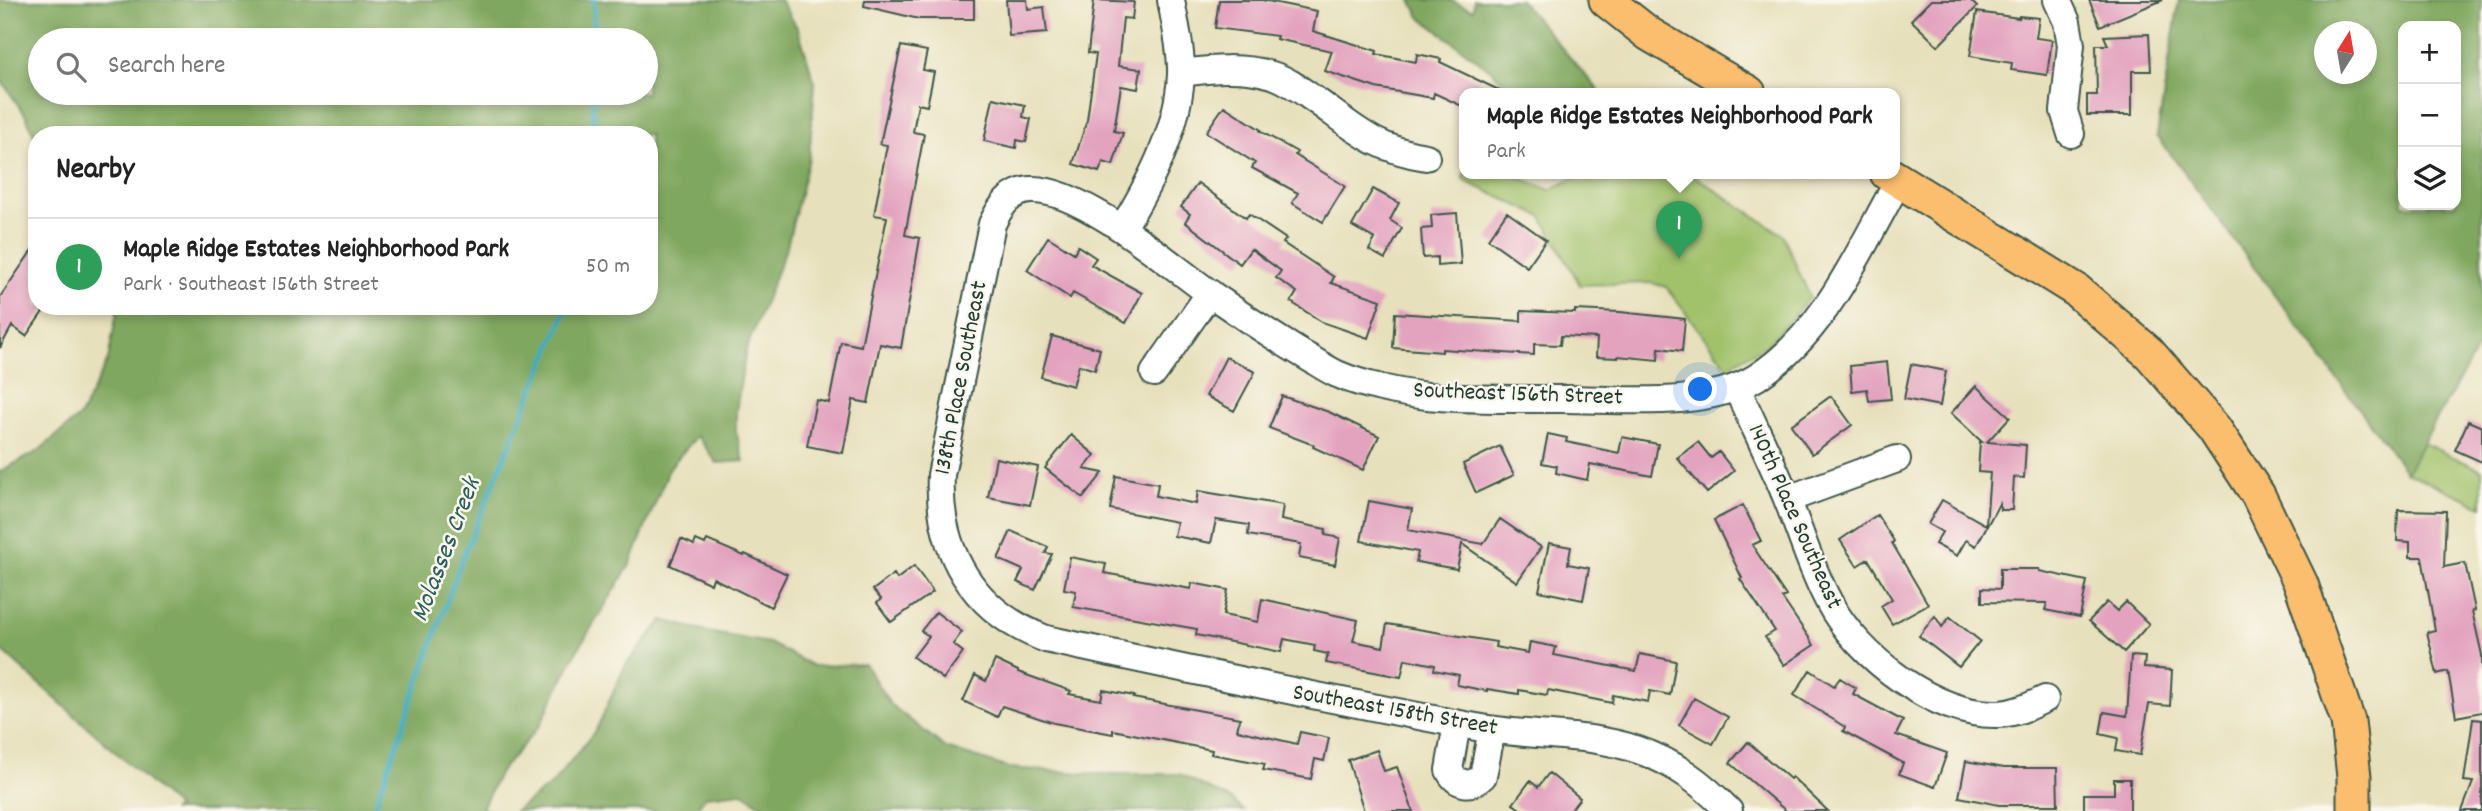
<!DOCTYPE html>
<meta charset="utf-8">
<style>
body{margin:0;font-family:Dekko,sans-serif;background:#f6f6f6;color:#222}
.controls{position:absolute;right:21px;top:21px;display:grid;overflow:hidden;border-radius:14px;box-shadow:0 4px 10px #0003}
.controls button{width:63px;height:63px;display:grid;place-items:center;padding:0;border:0;border-bottom:2px solid #e0e0e0;background:#fff;color:#222;font:35px sans-serif}
.compass{position:absolute;left:2314px;top:21px;width:63px;height:63px;border-radius:50%;background:#fff;box-shadow:0 4px 10px #0003;rotate:11deg}
.you{position:absolute;left:1701px;top:390px;width:24px;height:24px;margin:-18px;border:5px solid #fff;border-radius:50%;background:#1a73e8;box-shadow:0 0 0 10px #1a73e833}
.badge{display:grid;place-items:center;width:46px;height:46px;border-radius:50%;background:#b45309;color:#fff;font-size:23px;font-weight:700}
.pin{position:absolute;translate:-50% -58px;filter:drop-shadow(0 2px 4px #0008)}
.pin::after{content:'';position:absolute;top:37px;width:24px;height:21px;background:inherit;clip-path:polygon(0 0,100% 0,50% 100%)}
.popup{position:absolute;left:1459px;top:88px;width:441px;height:91px;box-sizing:border-box;display:grid;place-content:center;border-radius:14px;background:#fff;filter:drop-shadow(0 2px 5px #0005);font-size:23px;white-space:nowrap;color:#767676}
.popup b{font-size:26px;color:#222}
.popup::after{content:'';position:absolute;left:50%;top:100%;margin-left:-14px;border:14px solid transparent;border-top-color:#fff}
.list{margin:0;padding:0;list-style:none}
h2{display:flex;justify-content:space-between;align-items:center;height:91px;margin:0;padding:0 28px;font-size:30px}
h2 small{font-size:23px;font-weight:400;color:#767676}
.list li{display:grid;grid-template-columns:46px 1fr auto;gap:21px;align-items:center;box-sizing:border-box;height:98px;padding:0 28px;border-top:2px solid #e0e0e0}
.list b{display:block;font-size:26px;white-space:nowrap}
.list p{margin:0;font-size:23px;white-space:nowrap;color:#767676}
.list em{font-size:23px;font-style:normal;color:#767676}
.icon{flex:none;width:38px;height:38px;fill:none;stroke:currentColor;stroke-width:2;stroke-linecap:round;stroke-linejoin:round}
.map{position:relative;flex:none;width:2482px;height:811px;overflow:hidden}
.search{position:absolute;background:#fff;box-shadow:0 4px 10px #0003;left:28px;top:28px;width:630px;height:77px;display:flex;align-items:center;gap:18px;box-sizing:border-box;padding:0 24px;border-radius:38px;color:#767676;font-size:26px}
.panel{position:absolute;background:#fff;box-shadow:0 4px 10px #0003;left:28px;top:126px;width:630px;height:189px;border-radius:28px}
.map>svg:first-child{display:block}
.green{fill:#a1c16a;stroke:#607f4f;stroke-width:2}
.forest{fill:#80a75e;stroke:#507249;stroke-width:2;fill-rule:evenodd}
.lines{fill:none;stroke-linecap:round;stroke-linejoin:round}
.stream{stroke:#40acbe;stroke-width:5}
.building{fill:#e3a3bf}
.minor-casing{stroke:#3d5548;stroke-width:30}
.major-casing{stroke:#3d5548;stroke-width:37}
.minor{stroke:#fff;stroke-width:26}
.major{stroke:#fbbd6e;stroke-width:33}
.labels{text-anchor:middle;dominant-baseline:central;stroke-width:5;stroke-linejoin:round;paint-order:stroke}
.street-label{font-size:24px;fill:#1f3d34;stroke:#fbf7ec}
.water-label{font-size:26px;font-style:italic;fill:#295e5d;stroke:#fbf7ec}
</style>
<div class="map">
<svg width="2482" height="811" viewBox="0 0 2482 811">
<rect width="100%" height="100%" fill="#fbf7ec"/>
<filter id="ink" filterUnits="userSpaceOnUse"><feTurbulence type="fractalNoise" baseFrequency=".0143" numOctaves="2"/><feDisplacementMap in="SourceGraphic" scale="14" xChannelSelector="R" yChannelSelector="G"/><feConvolveMatrix kernelMatrix="1 2 1 2 8 2 1 2 1" color-interpolation-filters="sRGB"/></filter>
<filter id="wash" filterUnits="userSpaceOnUse"><feTurbulence type="fractalNoise" baseFrequency=".00686" numOctaves="4" result="noise"/><feDisplacementMap in="SourceGraphic" scale="28" xChannelSelector="R" yChannelSelector="G"/><feGaussianBlur stdDeviation="1.57" result="paint"/><feColorMatrix in="noise" values="0 0 0 0 0 0 0 0 0 0 0 0 0 0 0 0 0 1.4 0 .05"/><feComposite in="paint" operator="in"/></filter>
<g filter="url(#wash)">
<rect width="100%" height="100%" fill="#e7e0bc"/>
<path class="green" d="M1464,173H1508L1550,190L1584,173H1690L1783,235L1810,297L1768,344L1727,367L1666,287L1651,283L1580,285L1542,217L1463,180Z
M2423,443L2482,470V506L2406,472Z"/>
<path class="forest" d="M0,0H780L798,29L815,83L809,158L787,246L746,350L736,411V432L744,461L717,463L697,436L670,467L630,565L577,651L540,725L500,772L482,808L491,811H173L177,807L0,649V471L37,452L80,416L108,360L118,306H649V135H37V142L26,116L0,79ZM40,40H646V93H40Z
M1411,0H1450L1473,10L1474,0H1520L1601,93H1513L1493,72L1420,17Z
M2179,0H2482V341L2406,472L2157,136ZM2456,26V205H2403V26ZM2324,32H2366V74H2324Z
M663,620L708,632L769,643L813,666L865,664L890,704L946,748L1009,768L1097,774H1179L1230,799L1244,811H769L742,792L706,796L695,811H515L552,784L596,730L625,666Z"/>
<g class="lines">
<path class="stream" d="M594,40V0
M593,135V93
M373,811L462,559L568,306"/>
</g>
<g id="blocks">
<path class="building" d="M865,0H974V19H919L864,6Z
M1006,0H1027L1028,9L1044,7L1047,33L1009,36Z
M1094,0L1134,2L1132,19L1123,18L1118,66L1141,69L1138,89L1121,86L1114,131L1123,133L1113,165L1103,162L1099,172L1073,164L1087,120L1096,54L1088,53Z
M1219,0H1262L1317,11L1313,31L1377,51L1376,54L1416,62L1417,54L1441,59L1440,62L1505,93H1464V107L1434,93L1433,98L1376,88L1325,71L1332,51L1276,39L1277,36L1215,28Z
M1931,0H1970L1977,7L1938,46L1911,20Z
M2089,0H2163L2100,26Z
M1977,12L2019,18V16L2039,18L2036,38L2052,40L2047,75L2011,70L2012,63L1970,56Z
M2149,34L2151,71H2132V115H2087V95H2097L2096,45H2108L2104,36Z
M901,46L927,51L923,70L934,72L927,106L918,104L913,132L924,134L905,235L920,238L901,348L880,344L868,403L853,400L843,453L807,446L816,400L829,403L841,342L861,346L887,217L874,215L887,145L880,144Z
M993,98L1025,105L1023,117L1031,119L1026,142L1017,140L1016,148L984,141Z
M1224,106L1261,130L1260,131L1297,152L1295,155L1345,186L1323,222L1292,203L1298,193L1252,168L1255,163L1206,132Z
M1198,183L1246,218L1249,214L1286,239L1283,243L1334,277L1331,283L1381,300L1368,338L1322,322L1291,302L1297,292L1276,278L1281,271L1251,249L1240,264L1185,222L1190,214L1181,207Z
M1373,189L1399,203L1390,220L1402,228L1385,259L1369,250L1375,239L1352,226Z
M1507,212L1546,240L1527,267L1488,239Z
M1457,213L1461,264L1437,266V257L1423,258L1421,229L1432,228L1431,215Z
M1048,237L1074,253L1078,246L1096,258L1091,265L1142,293L1126,323L1073,293L1070,298L1027,270Z
M37,243V306H47L26,336L12,326L0,348V297Z
M1575,310L1620,312L1685,319L1682,351L1659,348L1658,360L1618,356V358L1596,357L1597,338L1561,336L1560,345L1534,344V355L1442,349V352L1393,348L1395,313L1521,321V311L1575,313Z
M1052,336L1100,349L1095,370L1079,365L1073,386L1041,377Z
M1226,357L1255,372L1234,411L1206,396Z
M1887,362L1891,399L1869,401L1867,389L1852,391L1850,366Z
M1911,364L1946,371L1940,406L1904,399Z
M1976,386L2010,417L1987,442L2026,445L2024,478L2014,477L2012,510H2000V502L1976,546L1966,540L1957,556L1935,544L1942,532L1928,524L1942,500L1986,525L1990,473L1978,472L1980,442H1982L1951,413Z
M1282,396L1329,412L1379,436L1363,470L1313,447L1314,445L1269,428Z
M1831,396L1852,425L1812,454L1791,425Z
M2468,421L2482,427V462L2455,450Z
M1548,434L1567,438L1566,442L1619,453L1622,437L1658,444L1652,476L1590,464L1587,480L1556,473L1557,466L1542,463Z
M1071,435L1095,455L1084,469L1103,473L1083,498L1045,468Z
M1698,442L1711,458L1719,452L1734,471L1707,493L1677,458Z
M1500,446L1514,475L1476,493L1463,464Z
M996,458L1038,467L1030,505L988,497Z
M1116,476L1158,484L1156,496L1196,504L1198,491L1283,505L1281,520L1326,529L1325,535L1340,538L1335,565L1299,558L1301,544L1248,535L1249,525L1216,520L1211,543L1174,536L1177,522L1110,509Z
M1369,501L1412,509L1408,530L1483,544L1500,519L1541,547L1517,582L1462,544L1457,569L1416,562L1418,552L1361,541Z
M1743,505L1761,541L1752,545L1786,596L1782,598L1814,645L1784,665L1765,637L1775,631L1740,579L1742,578L1714,520Z
M2398,510L2446,511L2444,567L2465,563L2475,610L2472,611L2482,655V712L2456,717L2448,671L2437,674L2427,632L2435,630L2422,557H2410V542L2397,541Z
M1877,515L1894,541L1892,543L1928,604L1892,624L1881,606L1892,599L1868,559L1857,566L1840,540Z
M1011,531L1048,547L1045,553L1052,554L1035,590L1017,582L1023,570L998,559Z
M681,539L694,545L696,540L705,544L707,540L744,556L745,554L787,574L771,607L713,578L711,584L670,565Z
M1549,543L1571,547L1568,564L1589,568L1583,600L1539,591Z
M1070,557L1106,564L1104,573L1191,589L1192,583L1228,590L1223,615L1258,622L1262,599L1358,620L1353,641L1383,647L1387,624L1496,642L1495,647L1528,653L1530,642L1556,647L1554,655L1636,671L1640,654L1676,661L1670,695L1650,691L1648,702L1613,695L1612,703L1548,690L1547,695L1519,690V694L1487,689V691L1457,685L1459,675L1434,670L1435,665L1405,659L1401,677L1326,663L1328,654L1314,651L1315,645L1284,639L1281,652L1196,635L1197,629L1073,607L1076,591L1064,589Z
M914,566L933,592L891,622L877,603L881,599L873,590L894,574L897,579Z
M2000,569H2039V571L2087,581L2080,617L2045,610L2047,603L1982,602V588L2000,589Z
M2107,602L2117,611L2126,602L2149,624L2124,652L2089,621Z
M936,612L962,632L953,644L963,652L943,679L913,657L929,636L921,631Z
M1935,616L1942,627L1950,617L1980,641L1959,667L1919,636Z
M2131,656L2145,657L2144,668L2172,670L2170,706L2149,704L2140,755L2116,751L2118,738L2100,734L2104,712L2127,716Z
M995,660L1018,671V672L1071,691L1069,694L1101,700L1103,690L1134,696L1133,698L1240,718L1237,730L1297,744L1300,732L1329,738L1324,761L1315,759L1311,779L1263,770L1265,764L1211,754L1212,750L1113,730V734L1054,723L1002,706L997,717L963,701L975,675L986,681Z
M1810,670L1834,686L1840,678L1856,688L1853,694L1903,721L1896,735L1947,753L1935,787L1899,774L1903,763L1843,731L1845,727L1794,695Z
M1694,698L1728,717L1713,744L1679,725Z
M2473,719L2482,720V811H2462L2473,782L2464,781Z
M1748,742L1790,779L1792,777L1828,811H1786L1730,763Z
M1377,750L1384,771L1397,767L1413,811H1364L1348,760Z
M1966,761L2004,768H2057L2058,805H1999L1959,797Z
M1549,773L1580,798L1570,811H1523L1513,804L1530,781L1538,787Z
M2114,779H2130V811H2084V794H2114Z"/>
</g>
</g>
<g filter="url(#ink)">
<use href="#blocks" fill-opacity="0" stroke="#3d5548" stroke-width="2"/>
<g class="lines">
<defs>
<path id="minor" d="M2057,0L2067,22L2071,45L2064,111L2071,134
M1181,73C1212,69 1242,66 1272,75C1289,80 1303,92 1318,102C1358,131 1376,149 1426,157
M1122,229C1150,183 1178,130 1181,75C1182,51 1175,24 1171,0
M1154,373L1210,293
M1737,388C1753,425 1772,461 1787,499C1801,533 1811,569 1829,602C1857,656 1936,717 1999,714C2016,713 2030,706 2045,699
M1788,499L1897,459
M1457,724L1449,770C1456,785 1471,788 1483,776L1492,730
M1729,811C1702,783 1674,762 1638,750C1586,732 1529,737 1476,727C1332,700 1189,670 1046,639C973,612 937,551 941,475L992,224C1000,207 1010,191 1031,190C1079,187 1169,264 1208,292C1239,314 1271,335 1304,355C1315,361 1326,369 1337,374C1362,385 1400,393 1427,396C1472,400 1519,399 1564,399C1621,399 1707,409 1757,377C1826,332 1859,250 1899,180"/>
<path id="major" d="M1606,0L1649,34L1749,93
M1887,173L2076,290L2149,353L2214,428L2258,495L2301,584L2348,721L2354,777V811"/>
</defs>
<use href="#minor" class="minor-casing"/>
<use href="#major" class="major-casing"/>
<use href="#minor" class="minor"/>
<use href="#major" class="major"/>
</g>
</g>
<g class="labels">
<g class="street-label">
<text transform="translate(962 378) rotate(-79)">138th Place Southeast</text>
<text transform="translate(1518 395) rotate(2)">Southeast 156th Street</text>
<text transform="translate(1794 517) rotate(66)">140th Place Southeast</text>
<text transform="translate(1395 711) rotate(10)">Southeast 158th Street</text>
</g>
<g class="water-label">
<text transform="translate(447 550) rotate(-69)">Molasses Creek</text>
</g>
</g>
</svg>
<div class="controls">
<button>+</button>
<button>−</button>
<button><svg class="icon" aria-label="layers" viewBox="0 0 24 24"><path d="M12 4l9 5-9 5-9-5zM3 14l9 5 9-5"/></svg></button>
</div>
<svg class="compass" viewBox="-18 -18 36 36"><path d="M0-13l5 13h-10z" fill="#e53935"/><path d="M0 13l5-13h-10z" fill="#767676"/></svg>
<div class="you"></div>
<div class="pin badge" style="left:1679px;top:259px;background:#2e9e5b">1</div>
<div class="popup"><b>Maple Ridge Estates Neighborhood Park</b>Park</div>
<div class="search"><svg class="icon" aria-label="search" viewBox="0 0 24 24"><circle cx="10" cy="10" r="6"/><path d="M15 15l6 6"/></svg>Search here</div>
<section class="panel">
<h2>Nearby<small></small></h2>
<ul class="list">
<li><span class="badge" style="background:#2e9e5b">1</span><div><b>Maple Ridge Estates Neighborhood Park</b><p>Park · Southeast 156th Street</p></div><em>50 m</em></li>
</ul>
</section>
</div>
